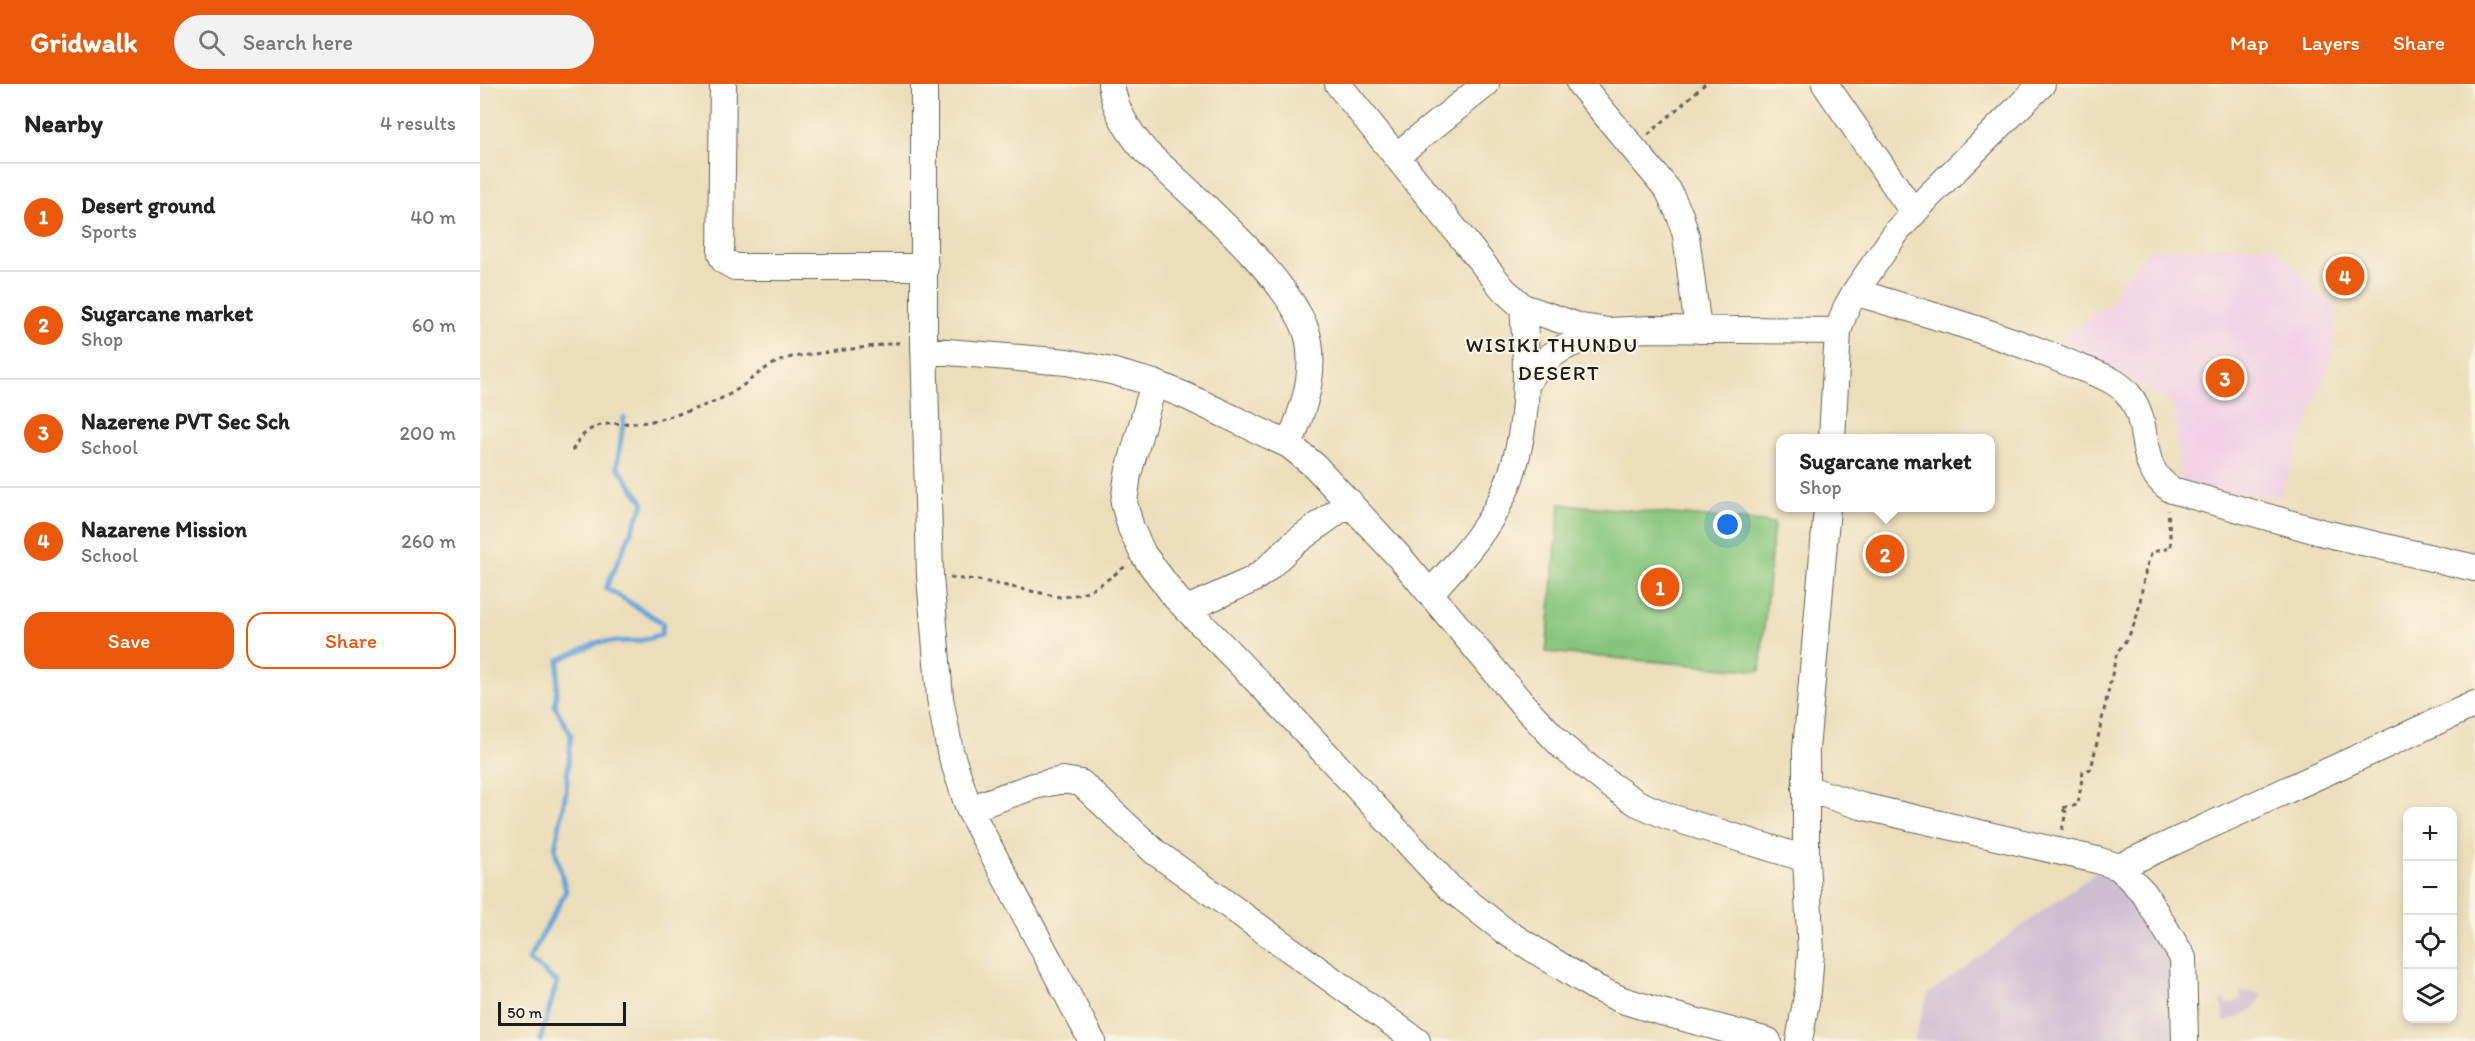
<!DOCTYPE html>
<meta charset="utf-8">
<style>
body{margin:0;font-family:Itim,sans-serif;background:#f2f2f2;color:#222}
.controls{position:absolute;right:18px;bottom:18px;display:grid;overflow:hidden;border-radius:12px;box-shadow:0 3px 9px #0003}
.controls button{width:54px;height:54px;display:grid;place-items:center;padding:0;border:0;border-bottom:2px solid #e0e0e0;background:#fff;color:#222;font:30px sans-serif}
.scale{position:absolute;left:18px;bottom:15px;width:128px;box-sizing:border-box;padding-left:6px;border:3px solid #1c1c1c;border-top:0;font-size:16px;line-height:21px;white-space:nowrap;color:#1c1c1c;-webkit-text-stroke:4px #fcf5e5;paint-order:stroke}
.you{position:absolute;left:1248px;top:441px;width:21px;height:21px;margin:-15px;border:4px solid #fff;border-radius:50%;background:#1a73e8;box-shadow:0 0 0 9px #1a73e833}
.badge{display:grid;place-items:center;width:39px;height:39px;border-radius:50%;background:#ea580c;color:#fff;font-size:20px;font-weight:700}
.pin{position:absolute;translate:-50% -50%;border:3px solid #fff;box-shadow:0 2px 6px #0006}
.popup{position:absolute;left:1296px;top:350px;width:219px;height:78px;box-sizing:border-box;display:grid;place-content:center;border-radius:12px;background:#fff;filter:drop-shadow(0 2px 4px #0005);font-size:20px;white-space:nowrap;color:#767676}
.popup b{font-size:22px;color:#222}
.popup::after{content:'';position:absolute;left:50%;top:100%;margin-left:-12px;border:12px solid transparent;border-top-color:#fff}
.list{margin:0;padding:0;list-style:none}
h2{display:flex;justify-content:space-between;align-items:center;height:78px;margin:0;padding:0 24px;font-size:26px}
h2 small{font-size:20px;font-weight:400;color:#767676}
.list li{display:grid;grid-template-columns:39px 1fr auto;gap:18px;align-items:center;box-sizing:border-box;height:108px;padding:0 24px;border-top:2px solid #e0e0e0}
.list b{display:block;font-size:22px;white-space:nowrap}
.list p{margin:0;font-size:20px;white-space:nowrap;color:#767676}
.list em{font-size:20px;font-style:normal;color:#767676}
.actions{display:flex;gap:12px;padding:18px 24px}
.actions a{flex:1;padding:14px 0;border:2px solid #ea580c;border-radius:18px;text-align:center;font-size:21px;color:#ea580c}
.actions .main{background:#ea580c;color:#fff}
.icon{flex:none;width:33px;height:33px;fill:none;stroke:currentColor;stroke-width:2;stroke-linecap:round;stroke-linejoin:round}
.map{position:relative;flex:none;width:1995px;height:957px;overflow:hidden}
header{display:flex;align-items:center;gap:36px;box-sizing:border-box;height:84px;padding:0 30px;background:#ea580c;color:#fff}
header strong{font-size:28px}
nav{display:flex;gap:33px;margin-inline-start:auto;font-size:21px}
.search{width:420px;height:54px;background:#f2f2f2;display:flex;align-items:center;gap:15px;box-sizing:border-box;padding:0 21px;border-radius:33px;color:#767676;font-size:22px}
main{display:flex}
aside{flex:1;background:#fff}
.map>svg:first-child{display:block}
.built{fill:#f0d0e5}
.industrial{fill:#cebed2}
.green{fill:#86c57d;stroke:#51704c;stroke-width:1.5}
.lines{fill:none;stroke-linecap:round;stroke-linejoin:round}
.stream{stroke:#67a4d9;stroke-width:5}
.minor-casing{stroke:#656054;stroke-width:28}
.path{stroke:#656054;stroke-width:3;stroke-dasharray:4.5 4.5;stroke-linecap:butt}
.minor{stroke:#fff;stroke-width:26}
.labels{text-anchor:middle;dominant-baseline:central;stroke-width:4.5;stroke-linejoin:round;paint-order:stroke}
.quarter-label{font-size:21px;letter-spacing:1.5px;fill:#1c1c1c;stroke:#fcf5e5}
</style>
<header>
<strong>Gridwalk</strong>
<div class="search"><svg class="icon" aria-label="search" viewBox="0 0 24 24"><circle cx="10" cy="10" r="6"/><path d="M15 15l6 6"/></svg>Search here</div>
<nav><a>Map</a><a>Layers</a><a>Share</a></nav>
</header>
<main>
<aside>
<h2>Nearby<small>4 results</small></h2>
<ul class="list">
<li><span class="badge">1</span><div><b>Desert ground</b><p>Sports</p></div><em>40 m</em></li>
<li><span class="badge">2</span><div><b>Sugarcane market</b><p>Shop</p></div><em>60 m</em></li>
<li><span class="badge">3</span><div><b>Nazerene PVT Sec Sch</b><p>School</p></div><em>200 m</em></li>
<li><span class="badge">4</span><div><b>Nazarene Mission</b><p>School</p></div><em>260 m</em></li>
</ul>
<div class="actions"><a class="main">Save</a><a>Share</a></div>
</aside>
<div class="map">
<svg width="1995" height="957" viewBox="0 0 1995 957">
<rect width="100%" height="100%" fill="#fcf5e5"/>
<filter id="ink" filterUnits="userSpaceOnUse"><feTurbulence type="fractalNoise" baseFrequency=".0167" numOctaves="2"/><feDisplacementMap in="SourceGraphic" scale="12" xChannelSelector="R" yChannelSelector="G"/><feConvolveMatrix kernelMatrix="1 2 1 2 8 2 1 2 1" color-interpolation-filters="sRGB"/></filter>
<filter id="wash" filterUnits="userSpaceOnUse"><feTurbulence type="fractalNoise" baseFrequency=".008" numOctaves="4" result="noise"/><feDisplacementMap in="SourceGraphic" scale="24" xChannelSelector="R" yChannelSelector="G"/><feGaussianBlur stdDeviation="1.35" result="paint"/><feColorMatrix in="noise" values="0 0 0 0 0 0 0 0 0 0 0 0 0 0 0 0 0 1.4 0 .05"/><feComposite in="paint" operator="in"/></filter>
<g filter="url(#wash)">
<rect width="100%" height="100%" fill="#ecdebb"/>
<path class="built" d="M1791,161L1857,224L1854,266L1800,413L1725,406L1700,396L1694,322L1578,254L1632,219L1639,199L1669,166Z"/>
<path class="industrial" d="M1625,782L1706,872L1720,957H1434L1448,910Z
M1765,907L1783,910L1774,925L1756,934L1744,937L1741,916L1745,915L1747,920L1755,918L1761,915L1760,909Z"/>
<path class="green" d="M1080,420L1294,439L1280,587L1066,568Z"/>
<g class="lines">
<path class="stream" d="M60,957L77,898L49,876L86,807L75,765L86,708L91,651L75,622L79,576L119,558L158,557L181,551L183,539L126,504L164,419L137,382L144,334"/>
</g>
</g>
<g filter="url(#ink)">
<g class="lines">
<defs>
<path id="minor" d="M243,0L241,170L244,177L255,183H445
M444,0V256L450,492L460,614L470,667L489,725L612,957
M631,0C635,27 648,47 666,68C709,108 820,202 829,258C835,295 822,328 809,361
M858,0L1024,206L1043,223L1101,243L1129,247L1170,245L1358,247
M1100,0L1188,106L1200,131L1206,152L1218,246
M1345,0L1434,129
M916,72L1006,0
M1375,208C1450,231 1525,251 1596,282C1614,289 1636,295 1648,310C1674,341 1653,382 1692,406L1844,449L1995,484
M444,266L587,278L631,287L674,299L706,312L809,361L835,382L922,476L1044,622L1083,663L1129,700L1157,719L1187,732L1326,775
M674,299L648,390L644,419L651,444L663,470L696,514L810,631L970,804L1026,848L1116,904L1142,916L1178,927L1288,957
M1047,299C1067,267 1089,259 1124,249
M1352,354L1358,247L1366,224L1375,208L1418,146L1448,113L1562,0
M951,508C972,485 993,463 1009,437C1050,374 1049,295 1043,223
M707,525L772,496L786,486L813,460L870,418
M1325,704L1381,722L1617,776L1639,783L1664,809L1703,874L1705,957
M489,725L554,702L583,696L601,699L675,768L937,957
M1639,783L1995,620
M1319,957L1328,907L1331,869L1326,775V666L1347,424"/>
</defs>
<use href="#minor" class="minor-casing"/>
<path class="path" d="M1168,51L1225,0
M92,367C113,326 141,346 176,336C200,330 228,322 250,310C274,296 282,281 312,273L424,258
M470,494L498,496L580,513C608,512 626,497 647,481
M1582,746L1586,728L1581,724L1598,721L1603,687L1611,685L1637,568C1667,534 1656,505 1672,468L1691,464L1688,426"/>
<use href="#minor" class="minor"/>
</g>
</g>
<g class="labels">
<g class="quarter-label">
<text x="1072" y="260">WISIKI THUNDU</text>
<text x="1079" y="288">DESERT</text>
</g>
</g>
</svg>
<div class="controls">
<button>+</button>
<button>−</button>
<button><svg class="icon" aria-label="locate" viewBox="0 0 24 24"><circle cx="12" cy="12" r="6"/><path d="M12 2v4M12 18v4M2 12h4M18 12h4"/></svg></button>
<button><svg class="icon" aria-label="layers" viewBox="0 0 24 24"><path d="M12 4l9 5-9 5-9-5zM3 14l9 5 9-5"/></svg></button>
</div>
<div class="scale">50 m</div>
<div class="you"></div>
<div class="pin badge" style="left:1180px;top:503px">1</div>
<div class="pin badge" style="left:1405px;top:470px">2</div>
<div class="popup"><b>Sugarcane market</b>Shop</div>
<div class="pin badge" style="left:1745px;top:294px">3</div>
<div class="pin badge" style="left:1865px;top:192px">4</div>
</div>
</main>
